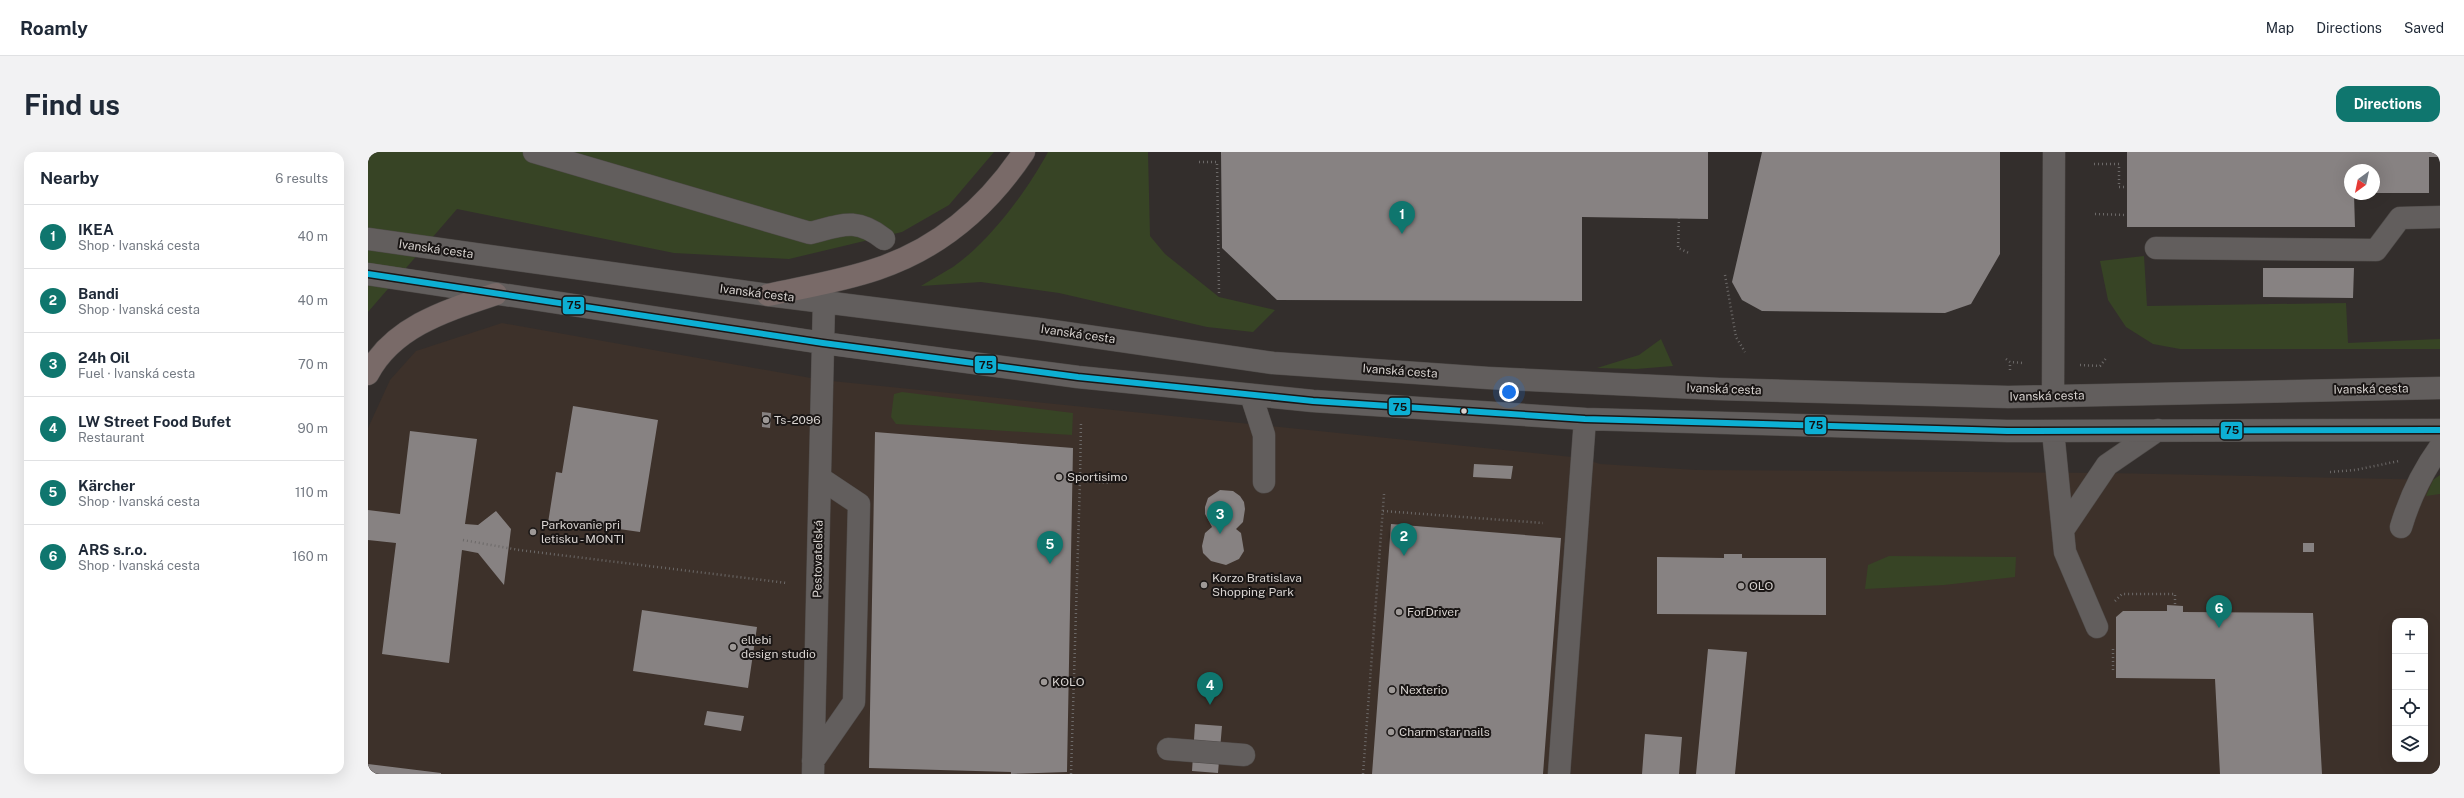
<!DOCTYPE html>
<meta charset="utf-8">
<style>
body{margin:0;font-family:"Public Sans",sans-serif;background:#f2f2f3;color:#1f2937}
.controls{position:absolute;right:12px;bottom:12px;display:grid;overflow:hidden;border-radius:8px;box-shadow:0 4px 16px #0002}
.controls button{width:36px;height:36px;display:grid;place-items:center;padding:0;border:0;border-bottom:1px solid #e0e1e3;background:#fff;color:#1f2937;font:20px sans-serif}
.compass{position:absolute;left:1976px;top:12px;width:36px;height:36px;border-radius:50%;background:#fff;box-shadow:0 4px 16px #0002;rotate:213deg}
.you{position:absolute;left:1141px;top:240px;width:14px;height:14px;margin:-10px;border:3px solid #fff;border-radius:50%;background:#1a73e8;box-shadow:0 0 0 6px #1a73e833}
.badge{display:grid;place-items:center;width:26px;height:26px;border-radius:50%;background:#0f766e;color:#fff;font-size:13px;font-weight:700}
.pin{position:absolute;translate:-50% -33px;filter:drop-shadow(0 1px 2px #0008)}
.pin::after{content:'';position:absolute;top:21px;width:14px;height:12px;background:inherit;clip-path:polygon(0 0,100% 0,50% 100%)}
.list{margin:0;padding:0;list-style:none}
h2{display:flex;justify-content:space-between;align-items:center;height:52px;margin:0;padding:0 16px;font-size:17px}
h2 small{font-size:13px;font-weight:400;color:#747a83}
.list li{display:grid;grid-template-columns:26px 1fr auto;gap:12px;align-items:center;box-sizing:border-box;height:64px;padding:0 16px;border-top:1px solid #e0e1e3}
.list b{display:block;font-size:15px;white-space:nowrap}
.list p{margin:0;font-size:13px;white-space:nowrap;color:#747a83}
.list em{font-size:13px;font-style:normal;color:#747a83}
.icon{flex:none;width:22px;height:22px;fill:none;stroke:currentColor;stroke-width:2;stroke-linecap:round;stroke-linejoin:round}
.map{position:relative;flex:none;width:2072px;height:622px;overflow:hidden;border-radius:12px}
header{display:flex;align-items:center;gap:24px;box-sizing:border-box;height:56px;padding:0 20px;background:#fff;border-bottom:1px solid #e0e1e3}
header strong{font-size:19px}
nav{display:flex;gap:22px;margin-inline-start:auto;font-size:14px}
.intro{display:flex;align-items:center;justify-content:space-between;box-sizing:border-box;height:96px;padding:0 24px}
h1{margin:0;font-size:28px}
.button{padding:10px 18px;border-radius:12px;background:#0f766e;color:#fff;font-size:14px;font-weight:700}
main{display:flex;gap:24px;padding:0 24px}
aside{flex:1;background:#fff;border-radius:12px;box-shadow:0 4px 16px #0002}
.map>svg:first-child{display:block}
.built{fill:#3d312a;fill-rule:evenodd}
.green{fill:#374425}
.building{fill:#878282}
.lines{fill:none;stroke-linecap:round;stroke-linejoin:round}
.minor-casing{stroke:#504c4a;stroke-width:23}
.highway-casing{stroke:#504c4a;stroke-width:23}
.path{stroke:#6c6968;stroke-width:2.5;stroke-dasharray:1 3;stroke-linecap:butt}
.minor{stroke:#625e5d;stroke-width:22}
.highway{stroke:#796a68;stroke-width:22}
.bus-1-casing{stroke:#1a1615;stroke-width:9}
.bus-1{stroke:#0dafd3;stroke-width:6}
.bus-dot{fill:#d8d3d0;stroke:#1a1615;stroke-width:1.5}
.poi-dot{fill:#9e9997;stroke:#1a1615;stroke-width:1.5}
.labels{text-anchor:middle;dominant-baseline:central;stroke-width:4;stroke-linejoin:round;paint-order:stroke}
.street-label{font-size:12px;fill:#d8d3d0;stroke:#1a1615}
.poi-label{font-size:12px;fill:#d8d3d0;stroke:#1a1615;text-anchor:start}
.line-badge{stroke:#1a1615;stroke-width:1.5}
.pale-badge-label{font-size:11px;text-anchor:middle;font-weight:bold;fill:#111}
</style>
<header>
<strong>Roamly</strong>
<nav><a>Map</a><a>Directions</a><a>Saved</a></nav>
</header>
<div class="intro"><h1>Find us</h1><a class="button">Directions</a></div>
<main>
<aside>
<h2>Nearby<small>6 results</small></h2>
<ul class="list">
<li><span class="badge">1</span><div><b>IKEA</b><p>Shop · Ivanská cesta</p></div><em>40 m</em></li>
<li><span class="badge">2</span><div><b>Bandi</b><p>Shop · Ivanská cesta</p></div><em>40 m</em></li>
<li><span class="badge">3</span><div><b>24h Oil</b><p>Fuel · Ivanská cesta</p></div><em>70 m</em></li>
<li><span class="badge">4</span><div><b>LW Street Food Bufet</b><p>Restaurant</p></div><em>90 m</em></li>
<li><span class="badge">5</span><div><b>Kärcher</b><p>Shop · Ivanská cesta</p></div><em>110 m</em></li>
<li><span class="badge">6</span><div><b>ARS s.r.o.</b><p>Shop · Ivanská cesta</p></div><em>160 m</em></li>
</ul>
</aside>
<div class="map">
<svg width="2072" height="622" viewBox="0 0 2072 622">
<rect width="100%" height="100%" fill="#332e2c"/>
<path class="built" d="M134,171L454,228L1214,306L1232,312L1329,318L1740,321L2072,328V622H0V276L22,228L48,199ZM2027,469H2057V607H2027Z"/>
<path class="green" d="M0,0H626L581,53L534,80L421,107L306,101L89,57L0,160Z
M680,0H780L782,84L797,102L851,145L907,158L885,180L839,175L691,141L613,130L553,134C564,127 575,121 585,115C622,89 659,39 680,0Z
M1776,104L1779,154L1978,151L1980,191L2072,187V197H1812L1785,192L1758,175L1740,148L1732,109Z
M1293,187L1305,214L1268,217L1229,216L1271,203Z
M534,240L705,261L704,283L528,272L523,265L526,242Z
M2072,323V342L2058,344L2065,328Z
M1521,404L1648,405L1647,425L1576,433L1497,437L1500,413Z"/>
<path class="building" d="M853,0H1340V67L1214,65V149L909,148L854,96Z
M1394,0H1632V102L1603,152L1577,161L1394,159L1374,148L1364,130Z
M1759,0H2072V5H2061V41H2006V18H1982V42H1986L1987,75H1759Z
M1895,116H1986L1985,146L1895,145Z
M205,254L290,268L272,380L223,373L222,378L180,371L188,320L194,321Z
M394,260L403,261L402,276L394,275Z
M42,279L109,287L97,372L110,373L128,359L143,377L136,433L110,401L94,398L81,511L14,502L28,391L0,388V358L32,362Z
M507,280L705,296L699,620L643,622V620L501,616Z
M1106,312L1145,314L1143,327L1105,325Z
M852,338L865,339L872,344L876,350L877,357L875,370L868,377L873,381L876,399L871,407L858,413L843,409L835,401L834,394L837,381L844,375L837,362V355L840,346Z
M1023,372L1193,386L1175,622H1004Z
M1935,391H1946V400H1935Z
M1356,402H1374V406H1458V463L1289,462V405L1356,406Z
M1799,453L1815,454V460L1945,461L1954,622H1852L1847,527L1748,526V465L1755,459H1799Z
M274,458L389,475L380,536L265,519Z
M1340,497L1379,500L1367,622H1328Z
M339,559L376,564L373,579L336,573Z
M827,572L854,574L850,621L824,619Z
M1277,582L1314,585L1311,622H1274Z
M0,612L73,621V622H0Z"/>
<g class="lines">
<defs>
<path id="minor" d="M166,0L442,81C474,73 488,65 516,87
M0,87L400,143L671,177L905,211L1120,226L1351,237L1640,245L2072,236
M1788,96L2008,98L2032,66L2072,65
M0,122L455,191L710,225L945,249L1217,267L1639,279L2072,278
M883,243L896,283V330
M1685,244L1686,0
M1685,279L1697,400L1729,475
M2033,375C2042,345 2054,320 2072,295
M1695,378L1739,313L1790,278
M800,597L876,603
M445,609L486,550L491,352L452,326
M445,622L456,149
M1191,622L1217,267"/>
<path id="highway" d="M400,143C436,135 474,129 509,117C572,96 620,54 656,0
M0,222C25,174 80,158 128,142"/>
</defs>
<use href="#minor" class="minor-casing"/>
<use href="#highway" class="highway-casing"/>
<path class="path" d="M831,10H849L851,141
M1726,12H1751V35H1759
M1727,62L1759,63
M1311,66L1310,96L1321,101
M1357,123L1368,185L1377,200
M1638,207L1642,210L1655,211
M1712,213L1732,214L1739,205
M1642,218V210
M1962,320L1987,318L2031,309
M712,329L713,269
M1015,359L1175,371
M95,388L151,398L419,431
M1747,449L1754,442H1807V454
M1745,518V497
M703,622L712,329L743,331
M995,622L1016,342"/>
<use href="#minor" class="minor"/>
<use href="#highway" class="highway"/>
<defs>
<path id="bus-1" d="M0,122L455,191L710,225L945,249L1217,267L1639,279L2072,278"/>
</defs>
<use href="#bus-1" class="bus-1-casing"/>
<use href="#bus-1" class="bus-1"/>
</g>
<circle class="bus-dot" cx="1096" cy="259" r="3.5"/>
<g class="poi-dot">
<circle cx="398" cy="268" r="4"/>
<circle cx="691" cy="325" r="4"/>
<circle cx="165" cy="380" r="4"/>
<circle cx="836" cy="433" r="4"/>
<circle cx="1373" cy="434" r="4"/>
<circle cx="1031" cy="460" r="4"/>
<circle cx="365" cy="495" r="4"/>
<circle cx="676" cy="530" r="4"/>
<circle cx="1024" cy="538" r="4"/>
<circle cx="1023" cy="580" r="4"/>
</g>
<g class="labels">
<g class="street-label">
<text transform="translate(68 97) rotate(8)">Ivanská cesta</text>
<text transform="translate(389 141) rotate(7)">Ivanská cesta</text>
<text transform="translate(710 182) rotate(8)">Ivanská cesta</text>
<text transform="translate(1032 219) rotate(4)">Ivanská cesta</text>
<text transform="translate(1356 237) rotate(2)">Ivanská cesta</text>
<text transform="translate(2003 237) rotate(-1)">Ivanská cesta</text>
<text transform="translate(1679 244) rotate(-1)">Ivanská cesta</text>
<text transform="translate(450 407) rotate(-89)">Pestovateľská</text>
</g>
<g class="poi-label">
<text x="406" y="268">Ts-2096</text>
<text x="699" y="325">Sportisimo</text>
<text x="173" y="373">Parkovanie pri<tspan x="173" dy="14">letisku - MONTI</tspan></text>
<text x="844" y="426">Korzo Bratislava<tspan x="844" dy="14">Shopping Park</tspan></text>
<text x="1381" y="434">OLO</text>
<text x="1039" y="460">ForDriver</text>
<text x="373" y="488">ellebi<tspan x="373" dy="14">design studio</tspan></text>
<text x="684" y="530">KOLO</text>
<text x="1032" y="538">Nexterio</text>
<text x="1031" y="580">Charm star nails</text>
</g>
</g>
<g class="line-badge">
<rect x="194" y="144" width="23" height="19" rx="4" fill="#0dafd3"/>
<rect x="606" y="203" width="23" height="19" rx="4" fill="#0dafd3"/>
<rect x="1020" y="245" width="23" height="19" rx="4" fill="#0dafd3"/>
<rect x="1436" y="264" width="23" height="19" rx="4" fill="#0dafd3"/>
<rect x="1852" y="269" width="23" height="19" rx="4" fill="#0dafd3"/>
</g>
<g class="pale-badge-label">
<text x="206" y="157">75</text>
<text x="618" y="217">75</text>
<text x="1032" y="259">75</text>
<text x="1448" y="277">75</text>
<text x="1864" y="282">75</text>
</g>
</svg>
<div class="controls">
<button>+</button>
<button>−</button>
<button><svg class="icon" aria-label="locate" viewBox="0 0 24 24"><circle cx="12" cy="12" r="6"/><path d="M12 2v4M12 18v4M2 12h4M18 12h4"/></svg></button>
<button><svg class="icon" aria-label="layers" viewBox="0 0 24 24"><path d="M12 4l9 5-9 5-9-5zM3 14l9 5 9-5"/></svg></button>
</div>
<svg class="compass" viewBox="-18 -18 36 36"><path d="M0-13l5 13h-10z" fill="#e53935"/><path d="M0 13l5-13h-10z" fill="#747a83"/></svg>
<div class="you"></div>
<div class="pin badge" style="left:1034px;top:82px">1</div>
<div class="pin badge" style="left:1036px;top:404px">2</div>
<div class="pin badge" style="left:852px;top:382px">3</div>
<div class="pin badge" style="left:842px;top:553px">4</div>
<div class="pin badge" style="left:682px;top:412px">5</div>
<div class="pin badge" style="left:1851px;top:476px">6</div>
</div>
</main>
